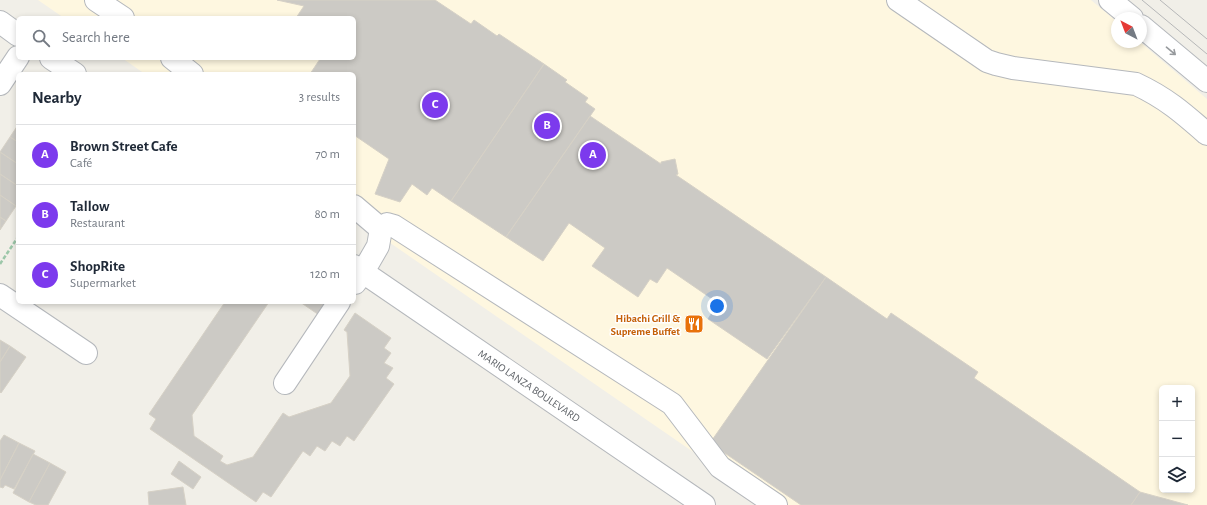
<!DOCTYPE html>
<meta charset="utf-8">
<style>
body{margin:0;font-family:"Alegreya Sans",sans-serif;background:#f2f2f3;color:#1f2937}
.controls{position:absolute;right:12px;bottom:12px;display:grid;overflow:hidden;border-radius:6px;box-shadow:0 2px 6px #0003}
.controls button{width:36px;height:36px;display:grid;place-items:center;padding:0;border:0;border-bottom:1px solid #e0e1e3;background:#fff;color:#1f2937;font:20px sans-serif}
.compass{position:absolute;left:1111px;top:12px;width:36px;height:36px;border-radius:50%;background:#fff;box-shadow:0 2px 6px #0003;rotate:318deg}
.you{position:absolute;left:717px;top:306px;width:14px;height:14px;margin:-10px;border:3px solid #fff;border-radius:50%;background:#1a73e8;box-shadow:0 0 0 6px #1a73e833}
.badge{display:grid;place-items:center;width:26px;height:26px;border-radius:50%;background:#7c3aed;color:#fff;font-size:13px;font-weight:700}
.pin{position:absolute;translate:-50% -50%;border:2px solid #fff;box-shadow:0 1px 4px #0006}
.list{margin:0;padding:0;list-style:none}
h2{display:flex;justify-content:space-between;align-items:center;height:52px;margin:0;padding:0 16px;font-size:17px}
h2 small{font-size:13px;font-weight:400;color:#747a83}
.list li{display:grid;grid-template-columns:26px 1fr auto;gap:12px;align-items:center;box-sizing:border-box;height:60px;padding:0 16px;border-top:1px solid #e0e1e3}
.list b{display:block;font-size:15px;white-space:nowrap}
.list p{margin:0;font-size:13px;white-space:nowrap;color:#747a83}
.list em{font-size:13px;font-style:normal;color:#747a83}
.icon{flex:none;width:22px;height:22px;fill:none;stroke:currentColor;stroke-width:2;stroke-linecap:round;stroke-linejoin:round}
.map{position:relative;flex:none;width:1207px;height:505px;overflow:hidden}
.search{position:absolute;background:#fff;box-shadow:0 2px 6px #0003;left:16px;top:16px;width:340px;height:44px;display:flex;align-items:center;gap:10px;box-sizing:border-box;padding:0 14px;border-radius:6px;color:#747a83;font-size:15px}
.panel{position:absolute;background:#fff;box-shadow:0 2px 6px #0003;left:16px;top:72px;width:340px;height:232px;border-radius:6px}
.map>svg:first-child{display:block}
.commercial{fill:#fef7e0;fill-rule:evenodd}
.building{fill:#cccac5;stroke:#d6d1c6}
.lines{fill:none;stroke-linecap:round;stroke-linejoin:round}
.minor-casing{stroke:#b5b8bc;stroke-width:24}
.path{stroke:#9cc7a9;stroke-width:2.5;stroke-dasharray:4 2;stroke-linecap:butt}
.minor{stroke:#fff;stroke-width:22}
.tram{stroke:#b6b7b8;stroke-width:1}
.oneway{stroke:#979a9d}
.labels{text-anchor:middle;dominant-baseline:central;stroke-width:3;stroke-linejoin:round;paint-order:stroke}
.food-label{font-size:11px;font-weight:bold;fill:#c56008;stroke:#fff;text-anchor:end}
.street-label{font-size:11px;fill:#5f6368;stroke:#fff}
</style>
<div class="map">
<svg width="1207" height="505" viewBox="0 0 1207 505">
<rect width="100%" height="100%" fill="#f1efe8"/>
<path class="commercial" d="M38,0H1091L1117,22V42H1140L1207,99V505H770L354,218V74H145L122,58H354V18H64ZM1162,388H1192V490H1162Z"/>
<path class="building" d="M277,0H435L471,24L474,20L497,36L499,34L544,64L451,201L432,188L427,195L412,184L400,202L375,194L389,159L354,135V74H310L320,59L318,58H354V18H296L304,6Z
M544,64L567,80L565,82L588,98L585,102L595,109L506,237L451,201Z
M590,116L661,164V162L675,159L678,174L676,175L826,277L767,359L708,319L718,303L667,268L657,283L650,279L638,297L592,266L605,248L569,223L543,261L506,237Z
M18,125V142L10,137Z
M10,137L18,142V164L0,152Z
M0,152L18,164V186L0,174Z
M0,174L18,186V203L16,206L0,195Z
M0,195L16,206L6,221L0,217Z
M0,217L6,221L0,230Z
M826,277L887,319L891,313L978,372L974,378L1140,492L1131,505H801L710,443Z
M225,302H269L192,415L194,436L223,456L220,461L227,465L253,457L283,413L289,417L331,403L350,376L347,332L344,330L355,313L391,338L384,348L391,353L384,363L393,368L386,378L394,384L354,441L347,436L340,446L332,441L325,451L317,446L310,456L303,451L271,497L263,492L256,502L150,429L156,419L149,414Z
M300,302H327L319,315Z
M0,340L10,346L0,362Z
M10,346L26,357L1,393L0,392V362Z
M4,435L19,443L0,480V441Z
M19,443L35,451L14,489L5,485L3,488L0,487V480Z
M33,454L50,463L29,502L13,493Z
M179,461L201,477L193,489L171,474Z
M50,463L66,472L48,505H36L29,502Z
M183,487L186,505H149L148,492Z
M1140,492L1188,505H1131Z"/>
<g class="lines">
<defs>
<path id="minor" d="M96,0L123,18
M898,0L987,61L996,64L1013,68L1136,84C1166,98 1183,113 1207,134
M1110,0L1132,18
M0,22L18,35
M1141,26L1207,81
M51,58L75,74
M172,58L192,74
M0,84L18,57
M354,206L381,229
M381,229L387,224L394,226L672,404L720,467L776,505
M354,266L704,505
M355,283L363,272L378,246L381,229
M0,295L86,353
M285,383L339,302"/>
</defs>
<use href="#minor" class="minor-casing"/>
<path class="path" d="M0,264L18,237"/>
<use href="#minor" class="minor"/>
<path class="tram" d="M1142,0L1207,54
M1160,0L1207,39"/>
</g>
<defs><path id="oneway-shaft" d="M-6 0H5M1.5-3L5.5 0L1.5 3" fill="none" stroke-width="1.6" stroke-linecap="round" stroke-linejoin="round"/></defs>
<use class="oneway" href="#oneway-shaft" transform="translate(1171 51) rotate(40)"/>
<defs>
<symbol id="restaurant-square" viewBox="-11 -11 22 22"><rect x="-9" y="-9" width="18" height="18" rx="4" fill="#e8710a" stroke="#fff"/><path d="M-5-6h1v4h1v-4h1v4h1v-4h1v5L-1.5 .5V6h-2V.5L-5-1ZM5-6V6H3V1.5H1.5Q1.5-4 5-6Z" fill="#fff"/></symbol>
</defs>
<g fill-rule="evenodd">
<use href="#restaurant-square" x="683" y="313" width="22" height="22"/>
</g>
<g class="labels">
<g class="food-label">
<text x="680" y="318">Hibachi Grill &amp;<tspan x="680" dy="13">Supreme Buffet</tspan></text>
</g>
<g class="street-label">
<text transform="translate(529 386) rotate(34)">MARIO LANZA BOULEVARD</text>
</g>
</g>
</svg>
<div class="controls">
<button>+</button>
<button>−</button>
<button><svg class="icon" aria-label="layers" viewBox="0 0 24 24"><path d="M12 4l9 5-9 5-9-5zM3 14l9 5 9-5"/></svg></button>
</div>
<svg class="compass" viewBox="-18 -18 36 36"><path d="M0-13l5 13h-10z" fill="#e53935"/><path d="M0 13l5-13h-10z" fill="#747a83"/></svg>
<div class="you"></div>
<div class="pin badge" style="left:593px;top:155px">A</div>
<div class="pin badge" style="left:547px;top:126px">B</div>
<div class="pin badge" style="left:435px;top:105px">C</div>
<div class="search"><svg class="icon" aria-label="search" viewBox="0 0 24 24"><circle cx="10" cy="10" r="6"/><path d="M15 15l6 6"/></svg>Search here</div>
<section class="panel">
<h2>Nearby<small>3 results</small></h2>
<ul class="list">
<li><span class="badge">A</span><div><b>Brown Street Cafe</b><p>Café</p></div><em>70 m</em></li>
<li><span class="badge">B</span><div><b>Tallow</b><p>Restaurant</p></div><em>80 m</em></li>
<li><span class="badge">C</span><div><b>ShopRite</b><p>Supermarket</p></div><em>120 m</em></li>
</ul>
</section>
</div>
